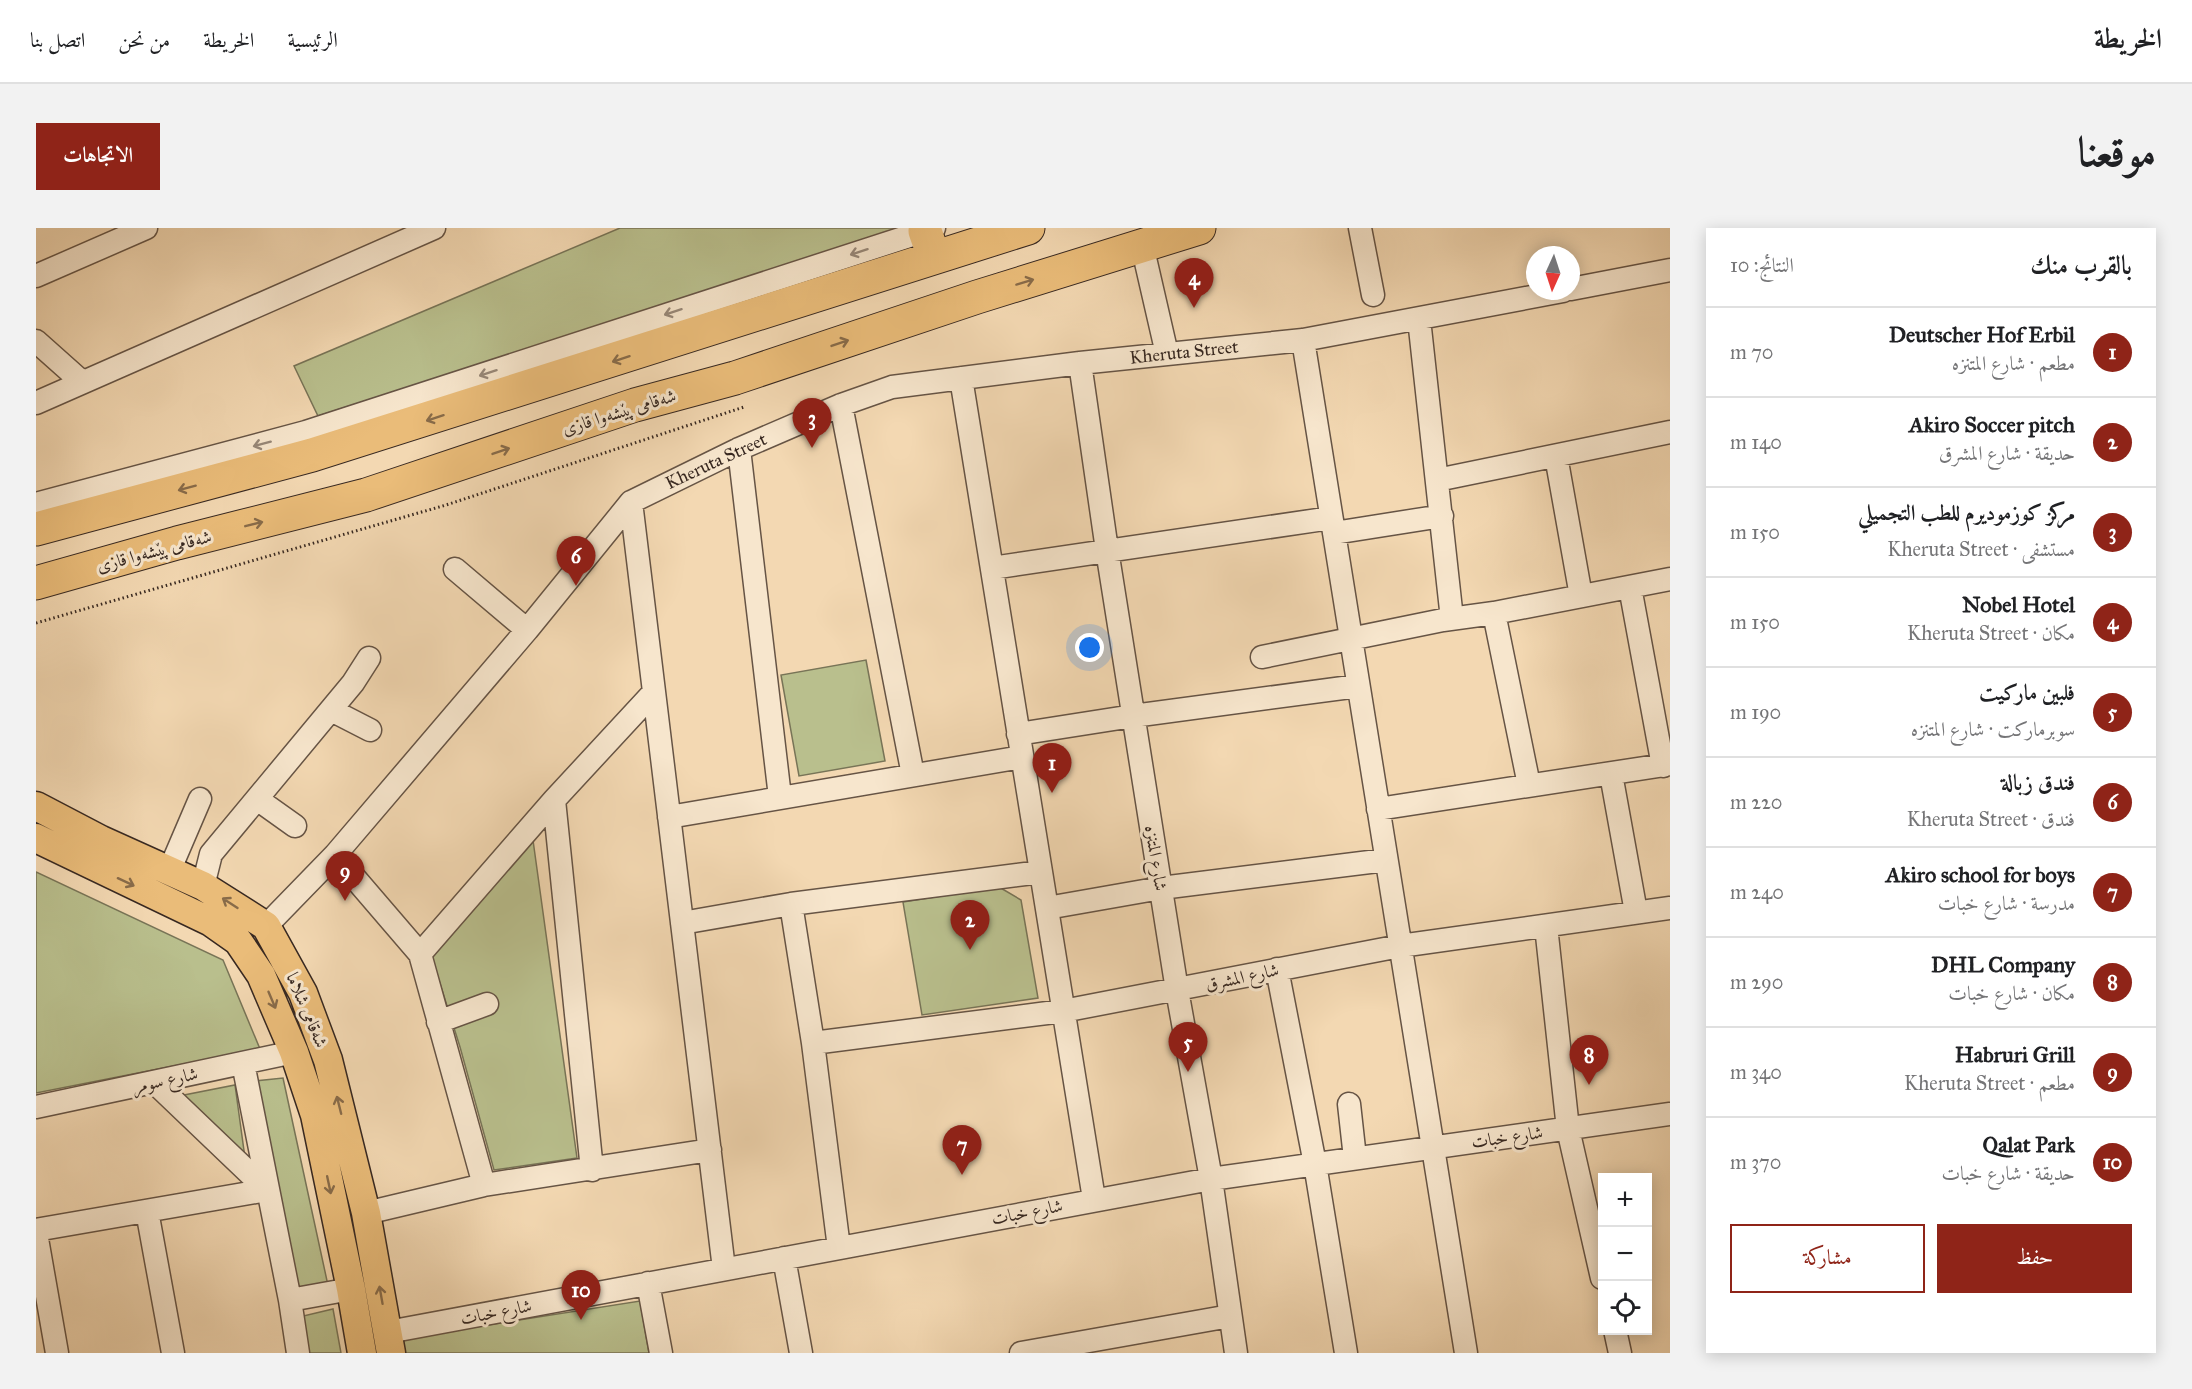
<!DOCTYPE html>
<html lang="ar">
<meta charset="utf-8">
<style>
body{margin:0;font-family:"IM FELL Great Primer",Amiri,serif;background:#f2f2f2;color:#202124;direction:rtl}
.controls{position:absolute;right:18px;bottom:18px;display:grid;overflow:hidden;border-radius:0px;box-shadow:0 3px 15px #0003}
.controls button{width:54px;height:54px;display:grid;place-items:center;padding:0;border:0;border-bottom:2px solid #e0e0e0;background:#fff;color:#202124;font:30px sans-serif}
.compass{position:absolute;left:1490px;top:18px;width:54px;height:54px;border-radius:50%;background:#fff;box-shadow:0 3px 15px #0003;rotate:183deg}
.you{position:absolute;left:1054px;top:420px;width:21px;height:21px;margin:-15px;border:4px solid #fff;border-radius:50%;background:#1a73e8;box-shadow:0 0 0 9px #1a73e833}
.badge{display:grid;place-items:center;width:39px;height:39px;border-radius:50%;background:#8f2418;color:#fff;font-size:20px;font-weight:700}
.pin{position:absolute;translate:-50% -50px;filter:drop-shadow(0 2px 3px #0008)}
.pin::after{content:'';position:absolute;top:32px;width:21px;height:18px;background:inherit;clip-path:polygon(0 0,100% 0,50% 100%)}
.list{margin:0;padding:0;list-style:none}
h2{display:flex;justify-content:space-between;align-items:center;height:78px;margin:0;padding:0 24px;font-size:26px}
h2 small{font-size:20px;font-weight:400;color:#757577}
.list li{display:grid;grid-template-columns:39px 1fr auto;gap:18px;align-items:center;box-sizing:border-box;height:90px;padding:0 24px;border-top:2px solid #e0e0e0}
.list b{display:block;font-size:22px;white-space:nowrap}
.list p{margin:0;font-size:20px;white-space:nowrap;color:#757577}
.list em{font-size:20px;font-style:normal;color:#757577}
.actions{display:flex;gap:12px;padding:18px 24px}
.actions a{flex:1;padding:14px 0;border:2px solid #8f2418;border-radius:0px;text-align:center;font-size:21px;color:#8f2418}
.actions .main{background:#8f2418;color:#fff}
.icon{flex:none;width:33px;height:33px;fill:none;stroke:currentColor;stroke-width:2;stroke-linecap:round;stroke-linejoin:round}
.map{position:relative;flex:none;width:1634px;height:1125px;overflow:hidden;direction:ltr;border-radius:0px}
header{display:flex;align-items:center;gap:36px;box-sizing:border-box;height:84px;padding:0 30px;background:#fff;border-bottom:2px solid #e0e0e0}
header strong{font-size:28px}
nav{display:flex;gap:33px;margin-inline-start:auto;font-size:21px}
.intro{display:flex;align-items:center;justify-content:space-between;box-sizing:border-box;height:144px;padding:0 36px}
h1{margin:0;font-size:42px}
.button{padding:15px 27px;border-radius:0px;background:#8f2418;color:#fff;font-size:21px;font-weight:700}
main{display:flex;gap:36px;padding:0 36px}
aside{flex:1;background:#fff;border-radius:0px;box-shadow:0 3px 15px #0003}
.map>svg:first-child{display:block}
.green{fill:#b9bf8d;stroke:#787457;stroke-width:1.5}
.lines{fill:none;stroke-linecap:round;stroke-linejoin:round}
.minor-casing{stroke:#665445;stroke-width:25}
.major-casing{stroke:#372821;stroke-width:31}
.highway-casing{stroke:#372821;stroke-width:35}
.path{stroke:#372821;stroke-width:3;stroke-dasharray:1.5 3;stroke-linecap:butt}
.minor{stroke:#f7e6cd;stroke-width:22}
.major{stroke:#eabc79;stroke-width:28}
.highway{stroke:#eabc79;stroke-width:33}
.oneway{stroke:#978777}
.oneway2{stroke:#886b49}
.labels{text-anchor:middle;dominant-baseline:central;stroke-width:6;stroke-linejoin:round;paint-order:stroke}
.street-label{font-size:18px;fill:#372821;stroke:#f7e6cd}
</style>
<header>
<strong>الخريطة</strong>
<nav><a>الرئيسية</a><a>الخريطة</a><a>من نحن</a><a>اتصل بنا</a></nav>
</header>
<div class="intro"><h1>موقعنا</h1><a class="button">الاتجاهات</a></div>
<main>
<aside>
<h2>بالقرب منك<small>النتائج: 10</small></h2>
<ul class="list">
<li><span class="badge">1</span><div><b>Deutscher Hof Erbil</b><p>مطعم · شارع المتنزه</p></div><em>70 m</em></li>
<li><span class="badge">2</span><div><b>Akiro Soccer pitch</b><p>حديقة · شارع المشرق</p></div><em>140 m</em></li>
<li><span class="badge">3</span><div><b>مركز كوزموديرم للطب التجميلي</b><p>مستشفى · Kheruta Street</p></div><em>150 m</em></li>
<li><span class="badge">4</span><div><b>Nobel Hotel</b><p>مكان · Kheruta Street</p></div><em>150 m</em></li>
<li><span class="badge">5</span><div><b>فلبين ماركيت</b><p>سوبرماركت · شارع المتنزه</p></div><em>190 m</em></li>
<li><span class="badge">6</span><div><b>فندق زبالة</b><p>فندق · Kheruta Street</p></div><em>220 m</em></li>
<li><span class="badge">7</span><div><b>Akiro school for boys</b><p>مدرسة · شارع خبات</p></div><em>240 m</em></li>
<li><span class="badge">8</span><div><b>DHL Company</b><p>مكان · شارع خبات</p></div><em>290 m</em></li>
<li><span class="badge">9</span><div><b>Habruri Grill</b><p>مطعم · Kheruta Street</p></div><em>340 m</em></li>
<li><span class="badge">10</span><div><b>Qalat Park</b><p>حديقة · شارع خبات</p></div><em>370 m</em></li>
</ul>
<div class="actions"><a class="main">حفظ</a><a>مشاركة</a></div>
</aside>
<div class="map">
<svg width="1634" height="1125" viewBox="0 0 1634 1125">
<rect width="100%" height="100%" fill="#f3d8b2"/>
<filter id="stains"><feTurbulence type="fractalNoise" baseFrequency=".00333" numOctaves="4"/><feColorMatrix values="0 0 0 0 .2 0 0 0 0 .09 0 0 0 0 .02 0 0 0 .5 -.17"/></filter>
<radialGradient id="worn" r=".72"><stop offset=".6" stop-color="#630" stop-opacity="0"/><stop offset="1" stop-color="#630" stop-opacity=".3"/></radialGradient>
<path class="green" d="M584,0H875L282,188L258,138Z
M830,432L849,533L763,548L745,447Z
M496,605L541,930L458,942L424,819L395,727Z
M0,644L187,732L224,821L0,865Z
M963,659L985,672L1002,770L886,787L867,674Z
M247,850L293,1062L259,1067L219,853Z
M199,857L209,930L143,868Z
M604,1073L613,1125H364L362,1111Z
M297,1081L305,1125H269L263,1089Z"/>
<g class="lines">
<defs>
<path id="minor" d="M1324,0L1337,67
M1106,17L1131,126
M0,48L110,0
M1535,61L1634,42
M1383,91L1416,391
M1267,112L1430,1125
M0,113L46,154
M1044,135L1071,322L1141,762L1175,951L1200,1125
M925,150L1058,971
M0,175L398,0
M805,177L877,547
M703,221L744,569
M1520,228L1545,368
M1401,252L1634,204
M595,274L688,1041
M0,276L270,204L898,0
M1298,305L1406,288
M956,340L1295,290
M419,341L491,402
M1594,359L1627,538
M1458,385L1493,557
M1226,429L1407,392L1458,385L1634,351
M295,482L334,502
M982,506L1097,488L1322,458
M1575,546L1600,684
M221,571L259,598
M518,572L556,942
M1342,581L1634,536
M633,589L986,529
M299,627L384,726L448,957
M134,641L164,571
M167,658L175,626L317,455L333,430
M755,676L777,815L803,1020
M1011,680L1125,660L1350,632
M646,695L755,676L1005,644
M230,698L299,627L491,402L595,274L703,221L805,177L856,159L1044,135L1267,112L1527,63
M1510,698L1532,901L1566,1050
M384,726L518,572L618,464
M1241,741L1279,936L1310,1125
M402,794L451,776
M777,815L1027,783L1364,718L1634,680
M207,835L254,1072L262,1125
M1313,876L1319,930
M0,879L258,824
M111,983L137,1125
M330,985L448,957L674,922
M0,1002L231,962L118,854
M0,1005L21,1125
M748,1030L765,1125
M612,1055L625,1125
M254,1072L315,1061
M1579,1102L1584,1125
M352,1104L1175,951L1634,886
M985,1125L1194,1088"/>
<path id="major" d="M0,578L65,612L167,658L230,698L267,765L292,832L330,985L355,1125
M0,610L175,694L202,713L225,747L258,824L279,887L315,1061L326,1125"/>
<path id="highway" d="M889,3L898,29
M0,301L276,227L992,0
M0,355L141,315L330,267L599,177L699,150L941,69L1163,0"/>
</defs>
<use href="#minor" class="minor-casing"/>
<use href="#major" class="major-casing"/>
<use href="#highway" class="highway-casing"/>
<path class="path" d="M0,395L410,277L708,179"/>
<use href="#minor" class="minor"/>
<use href="#major" class="major"/>
<use href="#highway" class="highway"/>
</g>
<defs><path id="oneway-shaft" d="M-6 0H5M1.5-3L5.5 0L1.5 3" fill="none" stroke-width="1.6" stroke-linecap="round" stroke-linejoin="round" transform="scale(1.5)"/></defs>
<g class="oneway">
<use href="#oneway-shaft" transform="translate(823 24) rotate(162)"/>
<use href="#oneway-shaft" transform="translate(637 84) rotate(162)"/>
<use href="#oneway-shaft" transform="translate(452 145) rotate(162)"/>
<use href="#oneway-shaft" transform="translate(226 216) rotate(165)"/>
</g>
<g class="oneway2">
<use href="#oneway-shaft" transform="translate(989 54) rotate(-17)"/>
<use href="#oneway-shaft" transform="translate(804 115) rotate(-19)"/>
<use href="#oneway-shaft" transform="translate(585 131) rotate(162)"/>
<use href="#oneway-shaft" transform="translate(399 190) rotate(162)"/>
<use href="#oneway-shaft" transform="translate(465 223) rotate(-19)"/>
<use href="#oneway-shaft" transform="translate(151 260) rotate(165)"/>
<use href="#oneway-shaft" transform="translate(218 296) rotate(-14)"/>
<use href="#oneway-shaft" transform="translate(90 654) rotate(25)"/>
<use href="#oneway-shaft" transform="translate(194 675) rotate(-147)"/>
<use href="#oneway-shaft" transform="translate(236 772) rotate(67)"/>
<use href="#oneway-shaft" transform="translate(303 877) rotate(-104)"/>
<use href="#oneway-shaft" transform="translate(293 957) rotate(78)"/>
<use href="#oneway-shaft" transform="translate(345 1067) rotate(-100)"/>
</g>
<g class="labels">
<g class="street-label">
<text transform="translate(1148 124) rotate(-6)">Kheruta Street</text>
<text transform="translate(583 184) rotate(-17)">شەقامی پێشەوا قازی</text>
<text transform="translate(680 233) rotate(-25)">Kheruta Street</text>
<text transform="translate(118 323) rotate(-15)">شەقامی پێشەوا قازی</text>
<text transform="translate(1120 630) rotate(81)">شارع المتنزه</text>
<text transform="translate(1206 749) rotate(-12)">شارع المشرق</text>
<text transform="translate(271 782) rotate(67)">شەقامی شلاما</text>
<text transform="translate(129 852) rotate(-12)">شارع سومر</text>
<text transform="translate(1471 909) rotate(-8)">شارع خبات</text>
<text transform="translate(991 984) rotate(-11)">شارع خبات</text>
<text transform="translate(460 1084) rotate(-11)">شارع خبات</text>
</g>
</g>
<rect width="100%" height="100%" filter="url(#stains)"/>
<rect width="100%" height="100%" fill="url(#worn)"/>
</svg>
<div class="controls">
<button>+</button>
<button>−</button>
<button><svg class="icon" aria-label="locate" viewBox="0 0 24 24"><circle cx="12" cy="12" r="6"/><path d="M12 2v4M12 18v4M2 12h4M18 12h4"/></svg></button>
</div>
<svg class="compass" viewBox="-18 -18 36 36"><path d="M0-13l5 13h-10z" fill="#e53935"/><path d="M0 13l5-13h-10z" fill="#757577"/></svg>
<div class="you"></div>
<div class="pin badge" style="left:1016px;top:565px">1</div>
<div class="pin badge" style="left:934px;top:722px">2</div>
<div class="pin badge" style="left:776px;top:220px">3</div>
<div class="pin badge" style="left:1158px;top:80px">4</div>
<div class="pin badge" style="left:1152px;top:844px">5</div>
<div class="pin badge" style="left:540px;top:358px">6</div>
<div class="pin badge" style="left:926px;top:947px">7</div>
<div class="pin badge" style="left:1553px;top:857px">8</div>
<div class="pin badge" style="left:309px;top:673px">9</div>
<div class="pin badge" style="left:545px;top:1092px">10</div>
</div>
</main>
